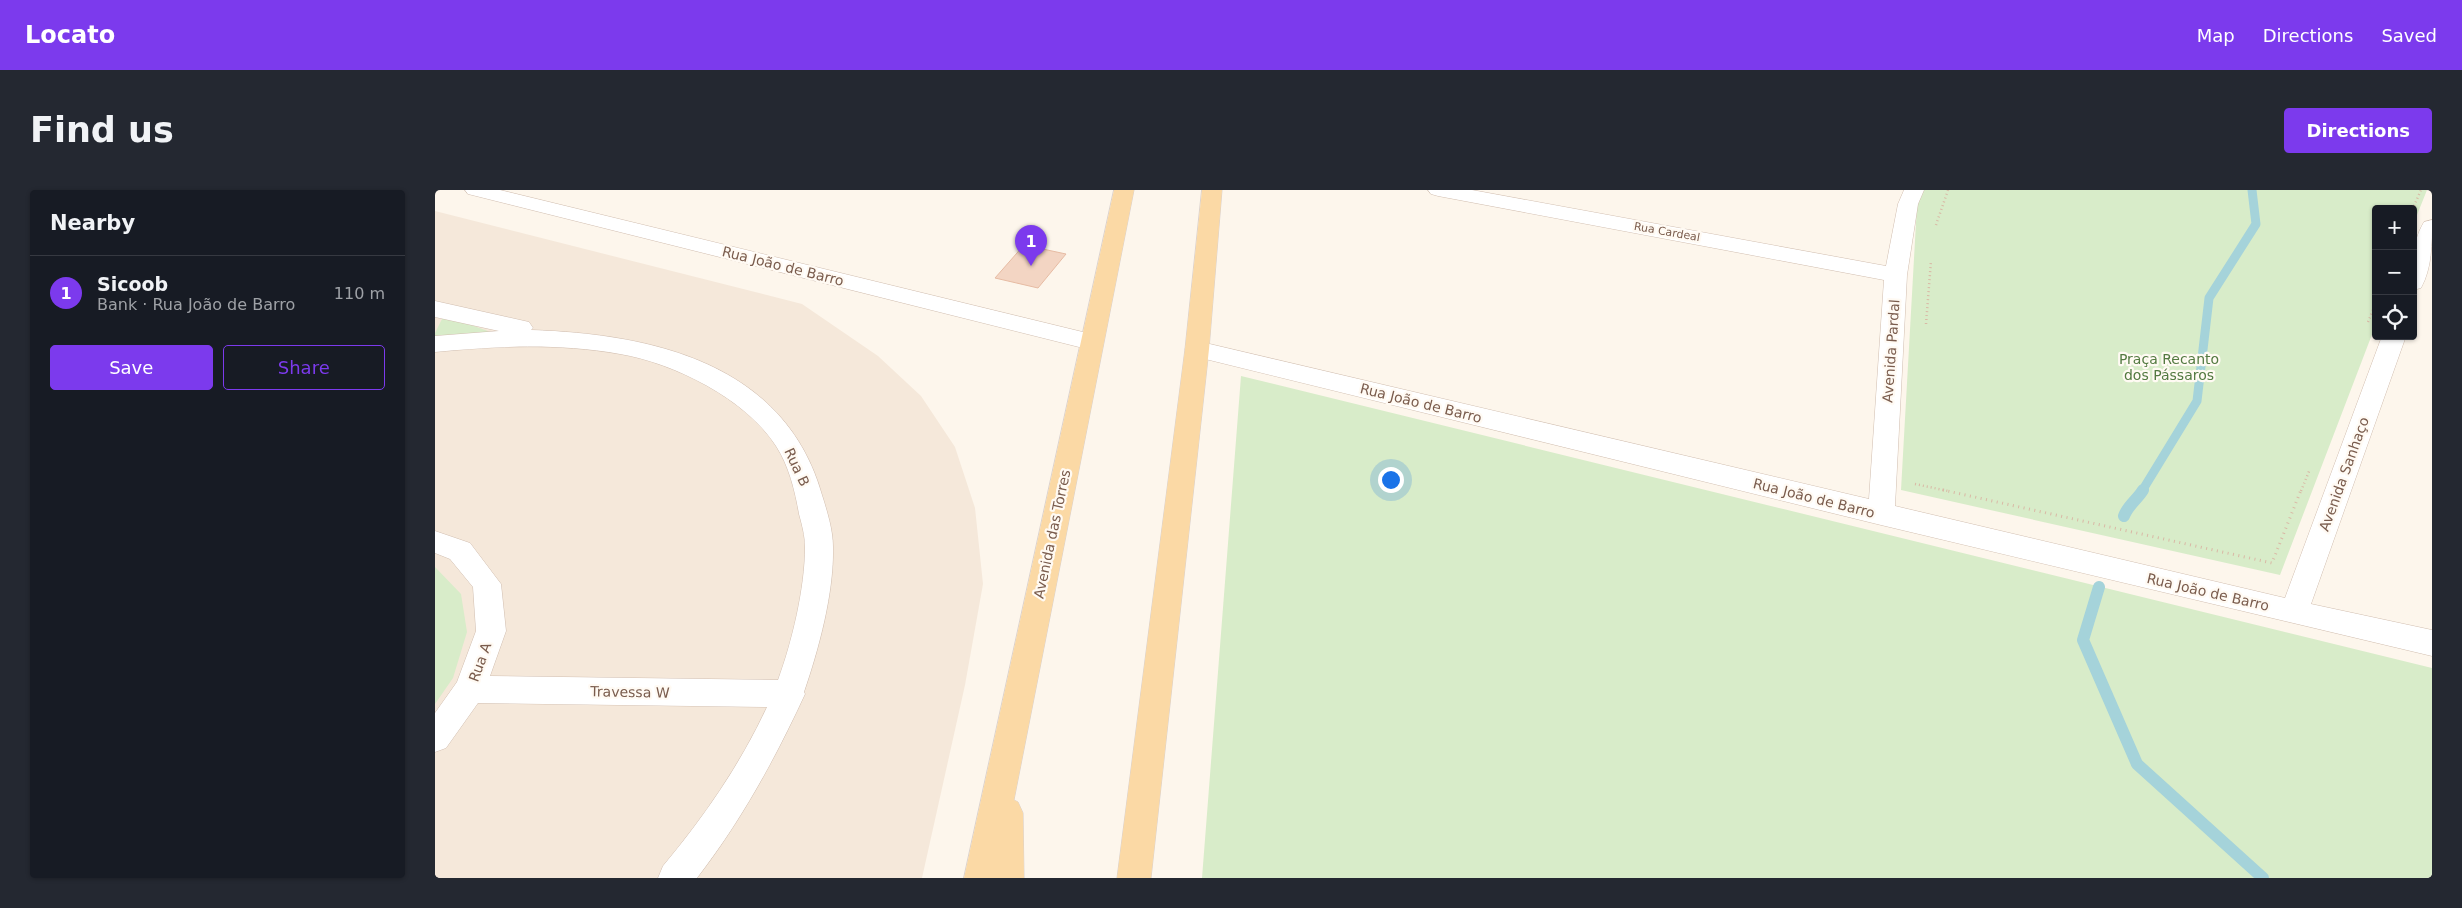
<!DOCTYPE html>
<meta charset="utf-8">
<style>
body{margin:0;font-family:"DejaVu Sans",sans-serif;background:#242831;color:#f1f3f6}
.controls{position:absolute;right:15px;top:15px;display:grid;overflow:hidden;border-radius:5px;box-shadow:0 1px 4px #0004}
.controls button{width:45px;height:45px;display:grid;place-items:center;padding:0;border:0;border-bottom:1px solid #363941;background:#171b24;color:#f1f3f6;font:25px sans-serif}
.you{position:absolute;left:955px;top:289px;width:18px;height:18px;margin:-12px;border:4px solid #fff;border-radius:50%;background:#1a73e8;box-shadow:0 0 0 8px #1a73e833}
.badge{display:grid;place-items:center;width:32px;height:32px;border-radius:50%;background:#7c3aed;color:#fff;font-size:16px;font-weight:700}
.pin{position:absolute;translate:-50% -41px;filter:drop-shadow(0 1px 2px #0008)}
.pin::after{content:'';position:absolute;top:26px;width:18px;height:15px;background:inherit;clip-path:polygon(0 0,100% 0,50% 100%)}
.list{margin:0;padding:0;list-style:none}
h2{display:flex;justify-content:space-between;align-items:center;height:65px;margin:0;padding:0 20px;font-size:21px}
h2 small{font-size:16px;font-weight:400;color:#9ea1a6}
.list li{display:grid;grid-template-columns:32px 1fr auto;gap:15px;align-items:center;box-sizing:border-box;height:75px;padding:0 20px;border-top:1px solid #363941}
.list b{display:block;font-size:19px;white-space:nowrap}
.list p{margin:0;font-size:16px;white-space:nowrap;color:#9ea1a6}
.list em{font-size:16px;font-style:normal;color:#9ea1a6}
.actions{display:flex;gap:10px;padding:15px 20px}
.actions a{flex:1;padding:11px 0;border:1px solid #7c3aed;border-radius:5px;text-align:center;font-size:18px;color:#7c3aed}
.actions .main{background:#7c3aed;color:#fff}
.icon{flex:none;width:28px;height:28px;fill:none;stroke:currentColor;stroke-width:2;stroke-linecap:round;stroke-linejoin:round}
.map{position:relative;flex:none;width:1997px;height:688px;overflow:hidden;border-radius:5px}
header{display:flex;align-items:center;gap:30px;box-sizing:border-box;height:70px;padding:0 25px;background:#7c3aed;color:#fff}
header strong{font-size:24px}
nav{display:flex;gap:28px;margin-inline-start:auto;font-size:18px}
.intro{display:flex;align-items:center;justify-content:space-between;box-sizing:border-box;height:120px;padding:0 30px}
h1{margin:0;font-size:35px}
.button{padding:12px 22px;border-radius:5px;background:#7c3aed;color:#fff;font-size:18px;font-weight:700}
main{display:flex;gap:30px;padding:0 30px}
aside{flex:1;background:#171b24;border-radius:5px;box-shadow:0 1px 4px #0004}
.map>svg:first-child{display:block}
.residential{fill:#f5e8da}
.green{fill:#d8ecc9}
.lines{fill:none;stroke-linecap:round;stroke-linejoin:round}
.stream-far1{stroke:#a5d3da;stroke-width:9}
.stream{stroke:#a5d3da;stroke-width:12}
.building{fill:#f3d5c3;stroke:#e6bba3}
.minor-casing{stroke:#d1beb0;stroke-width:1}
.tertiary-casing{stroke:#d1beb0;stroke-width:1}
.primary-casing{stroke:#dad1cd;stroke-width:1}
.path-far1{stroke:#d9b8a5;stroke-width:2.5;stroke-dasharray:1 3;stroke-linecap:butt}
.path{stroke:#d9b8a5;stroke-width:3;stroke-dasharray:1 4.5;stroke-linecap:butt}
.minor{fill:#fff;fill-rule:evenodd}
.tertiary{fill:#fff;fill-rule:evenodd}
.primary{fill:#fbd9a5;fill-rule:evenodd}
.labels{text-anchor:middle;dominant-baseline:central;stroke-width:4.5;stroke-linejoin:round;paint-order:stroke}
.far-street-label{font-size:11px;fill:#7a5c4d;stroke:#fffaf3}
.street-label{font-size:14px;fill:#7a5c4d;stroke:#fffaf3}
.park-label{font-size:14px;fill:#537a41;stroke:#fffaf3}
</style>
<header>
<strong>Locato</strong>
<nav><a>Map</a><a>Directions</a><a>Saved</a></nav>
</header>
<div class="intro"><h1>Find us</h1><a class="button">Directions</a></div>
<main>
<aside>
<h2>Nearby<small></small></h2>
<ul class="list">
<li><span class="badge">1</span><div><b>Sicoob</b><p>Bank · Rua João de Barro</p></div><em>110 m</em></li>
</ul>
<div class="actions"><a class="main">Save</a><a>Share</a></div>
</aside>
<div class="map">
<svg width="1997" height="688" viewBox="0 0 1997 688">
<rect width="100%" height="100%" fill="#fdf6ec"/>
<path class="residential" d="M0,21L367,114L443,166L486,206L520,257L540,318L548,394L530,495L487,688H0Z"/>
<path class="green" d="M1488,0H1992L1978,35V19H1941V134L1845,385L1466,300L1482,15Z
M9,125L61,144L0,153V143Z
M806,186L1997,478V688H767Z
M0,377L26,404L32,442L18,488L0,514Z"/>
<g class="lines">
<path class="stream-far1" d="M1707,301L1762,211L1774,108L1821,34L1817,0"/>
<path class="stream" d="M1689,326C1693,315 1702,310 1708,300
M1664,397L1648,450L1702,574L1828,688"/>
</g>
<path class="building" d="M589,55L631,64L603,98L560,88Z"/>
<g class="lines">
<defs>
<path id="minor" d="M993,0H1037L1451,76L1463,14L1469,0H1489L1483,14L1472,85L1460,316L1850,408L1947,146H1971L1876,414L1997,440V466L1446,335L754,165L750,159L754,153L762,151L1434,309L1449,90L1003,6L996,4Z
M1997,30C1997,54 1997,78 1986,98L1978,100C1978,77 1976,53 1989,32Z
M0,111L94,132L98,138L96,140C217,144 350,173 387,305C392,321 398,340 398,357C399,403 384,458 369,502L370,504C340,569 306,631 262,688H223L228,676C269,627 305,575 332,517L43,513L11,558L0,562V523L22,492L41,441L38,397L15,369L0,363V341L35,353L66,394L71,441L55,486L343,490C357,452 370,398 370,357C370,346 367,335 364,324C360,301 354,276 341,256C311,209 239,173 185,164C123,153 62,156 0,162V146L64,141L0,127Z"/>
<path id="tertiary" d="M30,0H65L656,144L664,146L668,152L664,158L656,160L33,4Z"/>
<path id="primary" d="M679,0H699L579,610L583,612L588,623L589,688H529Z
M767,0H787L774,159L716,688H682L750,159Z"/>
</defs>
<use href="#minor" class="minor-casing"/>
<use href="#tertiary" class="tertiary-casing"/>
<use href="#primary" class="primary-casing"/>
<path class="path-far1" d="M1979,16L1986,0
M1501,35L1513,0
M1933,132L1941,113
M1491,134L1496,71
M1480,294L1513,301
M1866,301L1875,279"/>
<path class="path" d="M1508,300L1837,373L1866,300"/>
<use href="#minor" class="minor"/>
<use href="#tertiary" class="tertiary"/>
<use href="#primary" class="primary"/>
</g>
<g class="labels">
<g class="far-street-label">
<text transform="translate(1232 42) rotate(10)">Rua Cardeal</text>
</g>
<g class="street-label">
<text transform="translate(348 76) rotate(14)">Rua João de Barro</text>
<text transform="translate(1456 161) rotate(-86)">Avenida Pardal</text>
<text transform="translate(986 213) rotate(14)">Rua João de Barro</text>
<text transform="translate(362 277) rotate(65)">Rua B</text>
<text transform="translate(1909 284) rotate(-70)">Avenida Sanhaço</text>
<text transform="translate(1379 308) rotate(14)">Rua João de Barro</text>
<text transform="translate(617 344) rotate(-78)">Avenida das Torres</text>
<text transform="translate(1773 402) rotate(13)">Rua João de Barro</text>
<text transform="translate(45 472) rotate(-70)">Rua A</text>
<text transform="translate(195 502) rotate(1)">Travessa W</text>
</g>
<g class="park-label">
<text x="1734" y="169">Praça Recanto<tspan x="1734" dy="16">dos Pássaros</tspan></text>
</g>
</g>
</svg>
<div class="controls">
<button>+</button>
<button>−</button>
<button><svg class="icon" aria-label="locate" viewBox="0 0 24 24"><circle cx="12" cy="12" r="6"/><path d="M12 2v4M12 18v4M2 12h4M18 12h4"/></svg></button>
</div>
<div class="you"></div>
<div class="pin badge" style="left:596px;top:76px">1</div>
</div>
</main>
